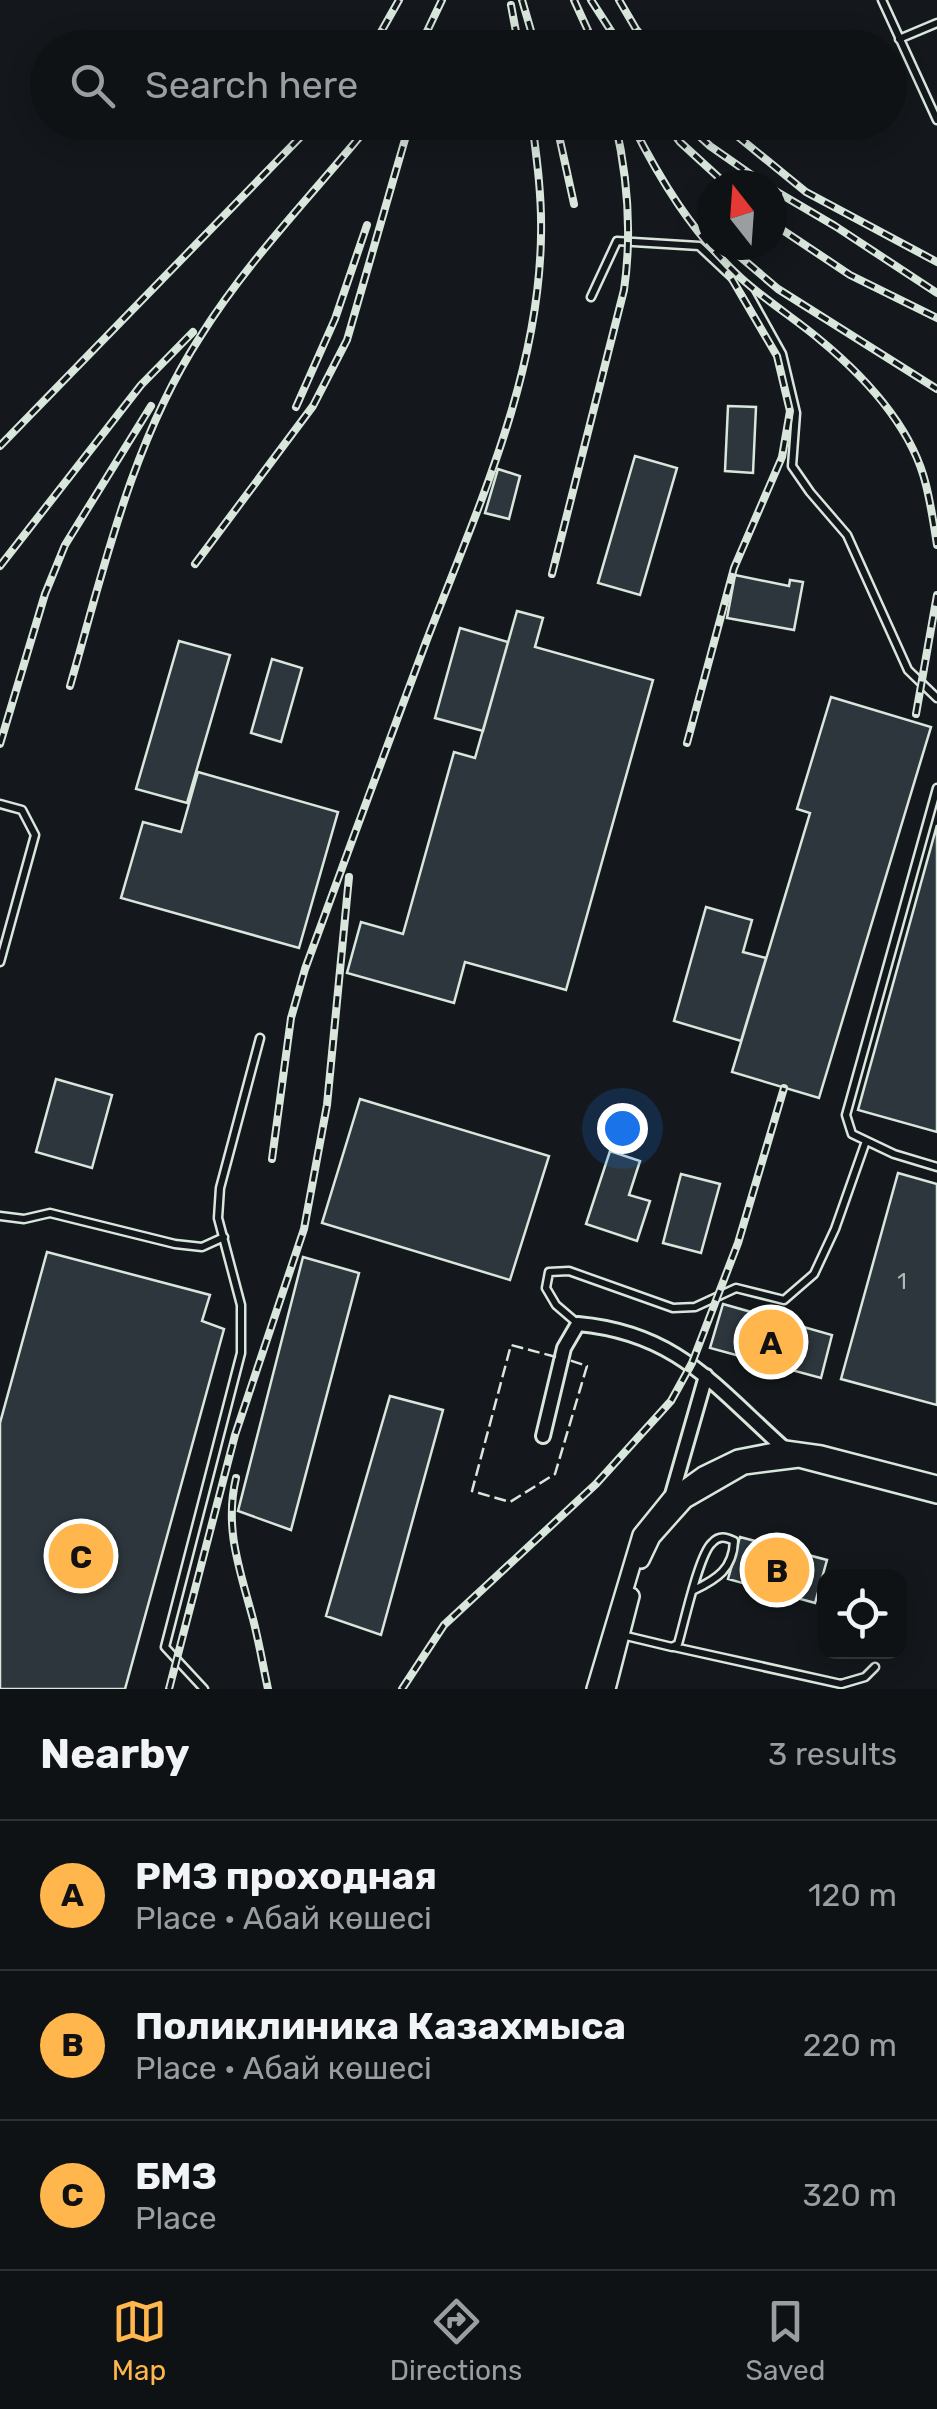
<!DOCTYPE html>
<meta charset="utf-8">
<style>
body{margin:0;font-family:Rubik,sans-serif;background:#181b1e;color:#f1f3f6}
.controls{position:absolute;right:30px;bottom:30px;display:grid;overflow:hidden;border-radius:20px;box-shadow:0 5px 25px #0003}
.controls button{width:90px;height:90px;display:grid;place-items:center;padding:0;border:0;border-bottom:2px solid #2f3234;background:#0f1215;color:#f1f3f6;font:50px sans-serif}
.compass{position:absolute;left:697px;top:170px;width:90px;height:90px;border-radius:50%;background:#0f1215;box-shadow:0 5px 25px #0003;rotate:343deg}
.you{position:absolute;left:622px;top:1128px;width:35px;height:35px;margin:-25px;border:8px solid #fff;border-radius:50%;background:#1a73e8;box-shadow:0 0 0 15px #1a73e833}
.badge{display:grid;place-items:center;width:65px;height:65px;border-radius:50%;background:#ffb74d;color:#111;font-size:32px;font-weight:700}
.pin{position:absolute;translate:-50% -50%;border:5px solid #fff;box-shadow:0 2px 10px #0006}
.list{margin:0;padding:0;list-style:none}
h2{display:flex;justify-content:space-between;align-items:center;height:130px;margin:0;padding:0 40px;font-size:42px}
h2 small{font-size:32px;font-weight:400;color:#9b9ea0}
.list li{display:grid;grid-template-columns:65px 1fr auto;gap:30px;align-items:center;box-sizing:border-box;height:150px;padding:0 40px;border-top:2px solid #2f3234}
.list b{display:block;font-size:38px;white-space:nowrap}
.list p{margin:0;font-size:32px;white-space:nowrap;color:#9b9ea0}
.list em{font-size:32px;font-style:normal;color:#9b9ea0}
.icon{flex:none;width:55px;height:55px;fill:none;stroke:currentColor;stroke-width:2;stroke-linecap:round;stroke-linejoin:round}
.map{position:relative;flex:none;width:937px;height:1689px;overflow:hidden}
.search{position:absolute;background:#0f1215;box-shadow:0 5px 25px #0003;left:30px;right:30px;top:30px;height:110px;display:flex;align-items:center;gap:25px;box-sizing:border-box;padding:0 35px;border-radius:55px;color:#9b9ea0;font-size:38px}
.sheet{height:580px;background:#0f1215}
nav{display:flex;justify-content:space-around;align-items:center;box-sizing:border-box;height:140px;border-top:2px solid #2f3234;background:#0f1215;font-size:28px;color:#9b9ea0}
nav a{display:grid;justify-items:center;gap:5px}
nav .on{color:#ffb74d}
.map>svg:first-child{display:block}
.building{fill:#2c363c;stroke:#d8e6dc;stroke-width:2.5}
.lines{fill:none;stroke-linecap:round;stroke-linejoin:round}
.service-casing{stroke:#d8e6dc;stroke-width:11}
.minor-casing{stroke:#d8e6dc;stroke-width:18}
.tertiary-casing{stroke:#d8e6dc;stroke-width:20}
.service{stroke:#14181c;stroke-width:6}
.minor{stroke:#14181c;stroke-width:12}
.tertiary{stroke:#14181c;stroke-width:15}
.rail-casing{stroke:#d8e6dc;stroke-width:8}
.rail{stroke:#14181c;stroke-width:4;stroke-dasharray:11;stroke-linecap:butt}
.fence{stroke:#d8e6dc;stroke-width:2.5;stroke-dasharray:12 5;stroke-linecap:butt}
.labels{text-anchor:middle;dominant-baseline:central;stroke-width:8;stroke-linejoin:round;paint-order:stroke}
.number-label{font-size:22px;fill:#adbab4}
</style>
<div class="map">
<svg width="937" height="1689" viewBox="0 0 937 1689">
<rect width="100%" height="100%" fill="#14181c"/>
<path class="building" d="M728,406L756,407L753,473L725,471Z
M635,456L677,468L640,595L598,583Z
M498,469L520,476L509,519L485,513Z
M735,575L789,586L790,580L803,582L794,630L727,618Z
M517,611L543,618L535,647L653,680L566,990L465,962L454,1003L347,973L361,922L403,934L454,752L475,758Z
M460,628L508,642L483,731L435,718Z
M179,641L230,655L187,803L136,789Z
M272,659L302,668L281,742L251,733Z
M831,697L931,727L819,1098L732,1072L810,813L797,809Z
M198,772L338,812L299,948L121,898L143,822L181,832Z
M937,825V1132L858,1110Z
M706,907L752,920L743,952L766,958L741,1041L674,1021Z
M56,1079L112,1095L92,1168L36,1152Z
M360,1099L549,1156L510,1280L322,1223Z
M610,1151L640,1161L629,1195L650,1201L637,1241L586,1224Z
M898,1173L937,1184V1405L841,1379Z
M681,1174L720,1184L701,1253L663,1243Z
M47,1252L210,1295L202,1321L224,1329L125,1689H0V1423Z
M303,1257L359,1273L291,1530L238,1511Z
M723,1304L832,1335L821,1378L710,1348Z
M390,1396L443,1410L381,1635L326,1616Z
M740,1537L827,1560L815,1603L728,1579Z"/>
<g class="lines">
<defs>
<path id="service" d="M882,0L937,120
M899,39L937,23
M591,297L617,241L699,246L747,291L782,354L796,413L792,466L810,492L847,535L908,670L937,698
M937,788L846,1115L852,1134L894,1154L937,1167
M0,804L22,810L35,835L0,962
M0,1216L24,1219L50,1213L175,1244L202,1247L224,1237
M577,1323L556,1305L546,1288L549,1272L569,1271L673,1308L695,1307L736,1288L784,1300L814,1274L835,1229L866,1141
M622,1635L672,1647L678,1644C684,1624 699,1554 712,1543C719,1535 726,1537 734,1541C733,1569 717,1579 694,1590
M674,1647L841,1684L865,1677L875,1667
M204,1689L165,1647L241,1353V1305L218,1218L220,1188L260,1038"/>
<path id="minor" d="M543,1436L564,1348L578,1324C678,1333 715,1387 785,1449
M671,1498L706,1376"/>
<path id="tertiary" d="M641,1560L652,1537L685,1500L744,1466L799,1459L937,1495
M595,1689L641,1535L671,1498L703,1475L738,1458L785,1449L821,1454L937,1484
M607,1689L631,1596"/>
</defs>
<use href="#service" class="service-casing"/>
<use href="#minor" class="minor-casing"/>
<use href="#tertiary" class="tertiary-casing"/>
<use href="#service" class="service"/>
<use href="#minor" class="minor"/>
<use href="#tertiary" class="tertiary"/>
<defs>
<path id="rail" d="M522,0L536,48
M574,0L596,48
M591,0L622,48
M619,0L636,29L652,48
M511,5L519,48
M372,48L399,0
M419,48L442,0
M556,122L574,204
M631,122C660,180 693,234 741,278C765,300 794,318 819,339C864,376 912,427 926,485C931,505 934,525 937,545
M665,122L680,142L727,185
M684,122L710,146L766,185
M720,122L806,192L937,262
M772,189L835,226L937,293
M772,223L850,275L937,318
M731,249L778,289L937,389
M296,407L335,319L367,225
M0,446L315,122
M195,564L313,406L347,340L410,122
M0,566L141,385L193,332
M552,574L624,290C632,234 628,178 615,122
M70,686C104,568 132,442 200,337C248,260 314,193 372,122
M916,714L937,595
M687,743L734,568L782,457L790,411L777,356L729,274
M0,744L45,594L65,545L151,406
M272,1159L291,1018L305,969C345,860 385,750 426,642C476,512 539,377 541,236C542,197 537,160 532,122
M236,1478C224,1529 240,1570 253,1619C259,1642 263,1666 268,1689
M169,1689L235,1435L304,1229L327,1105L349,877
M402,1689L444,1625L596,1484L671,1401L692,1363L738,1243L784,1088"/>
</defs>
<use href="#rail" class="rail-casing"/>
<use href="#rail" class="rail"/>
<path class="fence" d="M556,1357L511,1345L472,1491L510,1502L555,1474L587,1366L566,1359"/>
</g>
<g class="labels">
<g class="number-label">
<text x="902" y="1281">1</text>
</g>
</g>
</svg>
<div class="controls">
<button><svg class="icon" aria-label="locate" viewBox="0 0 24 24"><circle cx="12" cy="12" r="6"/><path d="M12 2v4M12 18v4M2 12h4M18 12h4"/></svg></button>
</div>
<svg class="compass" viewBox="-18 -18 36 36"><path d="M0-13l5 13h-10z" fill="#e53935"/><path d="M0 13l5-13h-10z" fill="#9b9ea0"/></svg>
<div class="you"></div>
<div class="pin badge" style="left:771px;top:1342px">A</div>
<div class="pin badge" style="left:777px;top:1570px">B</div>
<div class="pin badge" style="left:81px;top:1556px">C</div>
<div class="search"><svg class="icon" aria-label="search" viewBox="0 0 24 24"><circle cx="10" cy="10" r="6"/><path d="M15 15l6 6"/></svg>Search here</div>
</div>
<section class="sheet">
<h2>Nearby<small>3 results</small></h2>
<ul class="list">
<li><span class="badge">A</span><div><b>РМЗ проходная</b><p>Place · Абай көшесі</p></div><em>120 m</em></li>
<li><span class="badge">B</span><div><b>Поликлиника Казахмыса</b><p>Place · Абай көшесі</p></div><em>220 m</em></li>
<li><span class="badge">C</span><div><b>БМЗ</b><p>Place</p></div><em>320 m</em></li>
</ul>
</section>
<nav>
<a class="on"><svg class="icon" aria-label="map" viewBox="0 0 24 24"><path d="M3 6l6-2 6 2 6-2v14l-6 2-6-2-6 2zM9 4v14M15 6v14"/></svg>Map</a>
<a><svg class="icon" aria-label="directions" viewBox="0 0 24 24"><path d="M12 3l9 9-9 9-9-9zM9 14v-3h6M13 9l2 2-2 2"/></svg>Directions</a>
<a><svg class="icon" aria-label="saved" viewBox="0 0 24 24"><path d="M7 4h10v16l-5-4-5 4z"/></svg>Saved</a>
</nav>
